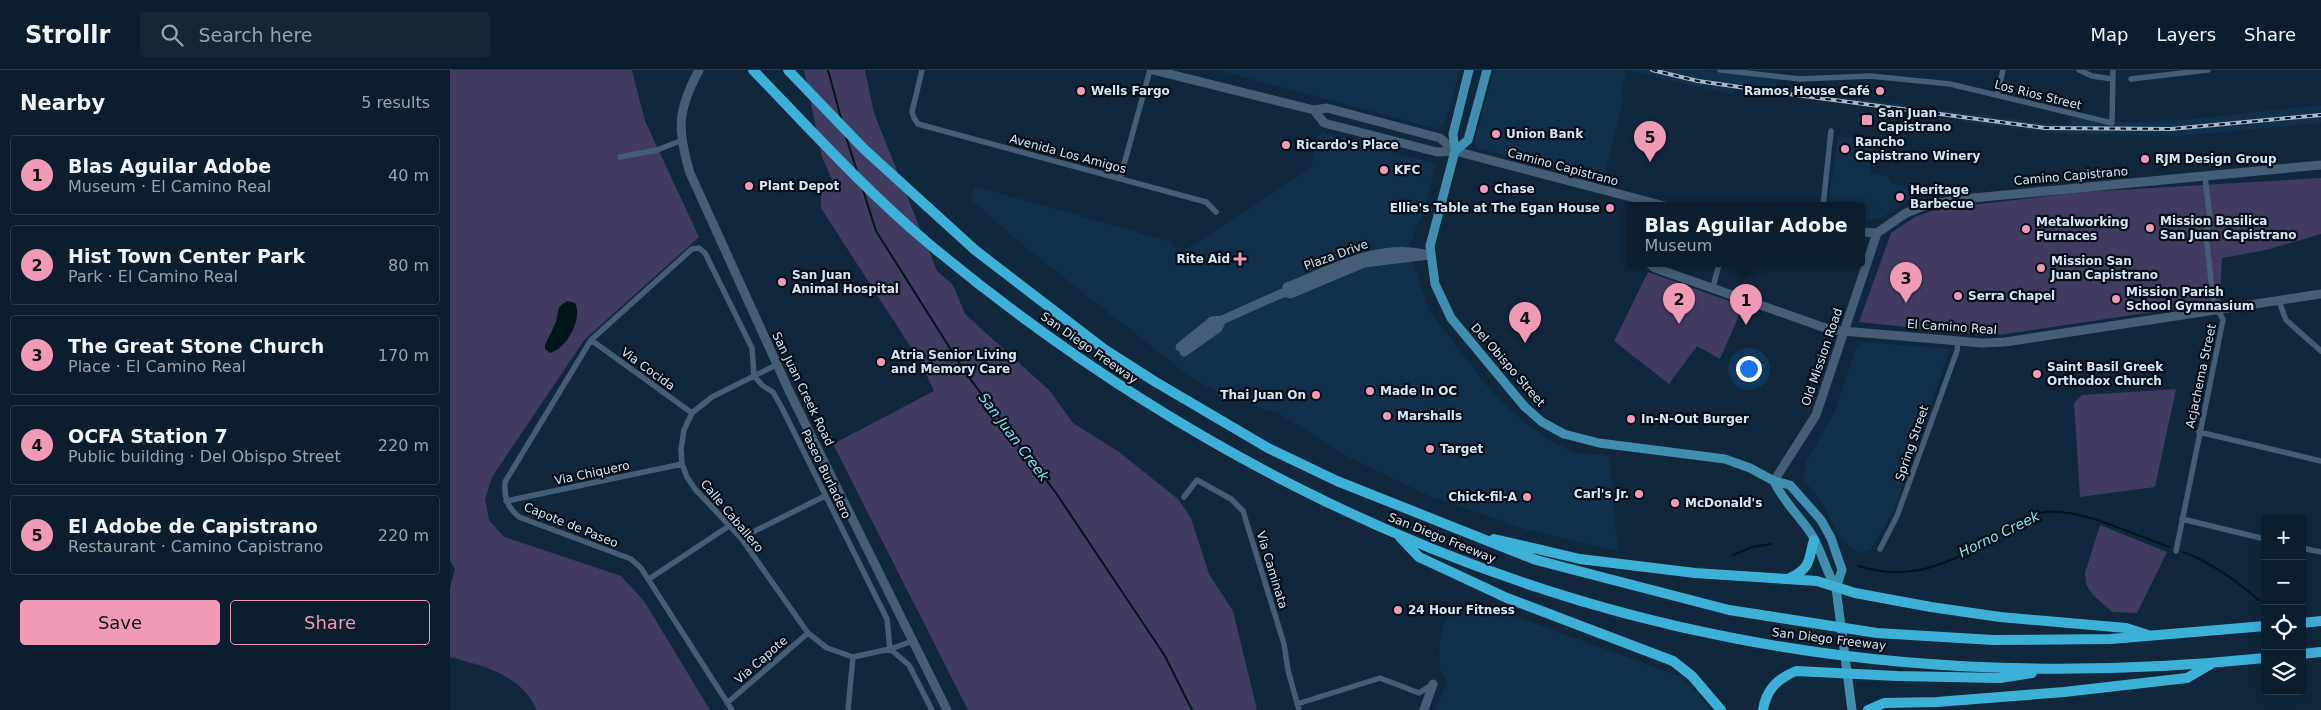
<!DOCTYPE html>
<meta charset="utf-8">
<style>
body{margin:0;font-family:"DejaVu Sans",sans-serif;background:#152635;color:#f1f3f6}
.controls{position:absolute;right:15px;bottom:15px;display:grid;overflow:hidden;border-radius:5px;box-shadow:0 5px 20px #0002}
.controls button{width:45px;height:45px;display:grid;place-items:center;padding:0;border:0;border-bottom:1px solid #2c3b49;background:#0c1d2d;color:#f1f3f6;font:25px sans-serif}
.you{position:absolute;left:1298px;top:298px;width:18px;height:18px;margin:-12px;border:4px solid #fff;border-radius:50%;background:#1a73e8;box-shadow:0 0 0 8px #1a73e833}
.badge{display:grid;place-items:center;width:32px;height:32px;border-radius:50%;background:#f09ab6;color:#111;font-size:16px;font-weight:700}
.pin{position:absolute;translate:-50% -41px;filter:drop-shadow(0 1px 2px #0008)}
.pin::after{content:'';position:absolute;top:26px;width:18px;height:15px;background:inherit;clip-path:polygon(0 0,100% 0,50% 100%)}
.popup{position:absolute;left:1177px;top:132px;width:238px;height:65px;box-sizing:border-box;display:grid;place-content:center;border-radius:5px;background:#0c1d2d;filter:drop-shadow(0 1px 4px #0005);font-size:16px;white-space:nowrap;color:#9aa2aa}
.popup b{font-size:19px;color:#f1f3f6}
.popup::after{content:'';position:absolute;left:50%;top:100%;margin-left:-10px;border:10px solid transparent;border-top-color:#0c1d2d}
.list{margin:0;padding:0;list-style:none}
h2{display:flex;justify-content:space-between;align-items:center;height:65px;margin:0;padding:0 20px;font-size:21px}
h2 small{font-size:16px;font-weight:400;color:#9aa2aa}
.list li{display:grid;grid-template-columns:32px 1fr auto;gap:15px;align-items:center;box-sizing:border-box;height:80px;margin:0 10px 10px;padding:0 10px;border:1px solid #2c3b49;border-radius:5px}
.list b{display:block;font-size:19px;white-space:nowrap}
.list p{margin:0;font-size:16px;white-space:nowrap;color:#9aa2aa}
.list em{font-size:16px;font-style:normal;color:#9aa2aa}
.actions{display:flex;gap:10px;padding:15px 20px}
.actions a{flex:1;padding:11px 0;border:1px solid #f09ab6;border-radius:5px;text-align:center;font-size:18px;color:#f09ab6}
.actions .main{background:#f09ab6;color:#111}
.icon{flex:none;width:28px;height:28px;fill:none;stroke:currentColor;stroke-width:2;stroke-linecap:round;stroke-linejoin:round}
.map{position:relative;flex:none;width:1871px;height:640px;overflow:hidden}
header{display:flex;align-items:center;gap:30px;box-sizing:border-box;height:70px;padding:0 25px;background:#0c1d2d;border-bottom:1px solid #2c3b49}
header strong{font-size:24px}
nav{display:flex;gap:28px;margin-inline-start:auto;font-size:18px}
.search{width:350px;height:45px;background:#152635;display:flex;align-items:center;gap:12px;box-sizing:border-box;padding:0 18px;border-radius:5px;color:#9aa2aa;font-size:19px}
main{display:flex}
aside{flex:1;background:#0c1d2d}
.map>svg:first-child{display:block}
.built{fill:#12304a}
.green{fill:#423b60}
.water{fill:#011618}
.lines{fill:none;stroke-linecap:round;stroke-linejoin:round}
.stream{stroke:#011618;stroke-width:2}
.street{stroke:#455e75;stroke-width:5.5}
.secondary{stroke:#455e75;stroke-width:9}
.primary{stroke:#408fb0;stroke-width:9}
.highway{stroke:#3db0d8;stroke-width:10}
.rail-casing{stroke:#a8b8c8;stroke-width:4}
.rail{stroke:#060f18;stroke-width:2;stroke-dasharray:5.5;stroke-linecap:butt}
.poi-dot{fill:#f09ab6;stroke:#060f18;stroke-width:2}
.labels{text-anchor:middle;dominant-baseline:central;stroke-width:4.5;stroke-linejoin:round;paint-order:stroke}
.poi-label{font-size:12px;font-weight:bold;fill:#d7e5f3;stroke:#060f18;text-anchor:start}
.street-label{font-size:12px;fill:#d7e5f3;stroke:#060f18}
.water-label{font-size:14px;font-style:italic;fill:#78e8f2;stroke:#060f18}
</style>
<header>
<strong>Strollr</strong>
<div class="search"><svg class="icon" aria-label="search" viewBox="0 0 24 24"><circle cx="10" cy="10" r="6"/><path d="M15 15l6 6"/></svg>Search here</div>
<nav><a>Map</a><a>Layers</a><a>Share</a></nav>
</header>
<main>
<aside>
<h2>Nearby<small>5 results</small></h2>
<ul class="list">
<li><span class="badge">1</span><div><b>Blas Aguilar Adobe</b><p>Museum · El Camino Real</p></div><em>40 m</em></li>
<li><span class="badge">2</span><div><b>Hist Town Center Park</b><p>Park · El Camino Real</p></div><em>80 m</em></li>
<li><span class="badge">3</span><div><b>The Great Stone Church</b><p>Place · El Camino Real</p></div><em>170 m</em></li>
<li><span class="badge">4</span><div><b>OCFA Station 7</b><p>Public building · Del Obispo Street</p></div><em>220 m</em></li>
<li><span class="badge">5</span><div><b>El Adobe de Capistrano</b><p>Restaurant · Camino Capistrano</p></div><em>220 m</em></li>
</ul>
<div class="actions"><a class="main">Save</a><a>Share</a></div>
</aside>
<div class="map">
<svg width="1871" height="640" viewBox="0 0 1871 640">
<rect width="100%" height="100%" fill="#10273c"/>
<path class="built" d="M767,0H1010L995,54L987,59Z
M1044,0H1252L1327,10L1326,16L1377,23L1378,27L1391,29L1395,27L1593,53L1621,55V46L1661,54L1666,52L1734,50L1871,35V53L1731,66L1613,64L1512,52V49L1285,18L1284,25L1177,0L1171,22L1174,28L1153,111L1027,78L1025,72Z
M873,62L986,94L973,147L968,151L959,178L980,242L1041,321L1061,341L1100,371L1127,383L1159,386L1168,481L1077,460L979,426L890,383L832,345L783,329L744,310L569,172L521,129L524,116L719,171L730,183L861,98L867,66Z
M1388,66L1421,71L1424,76L1420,103L1438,106L1440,113L1457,116L1463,127L1433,147L1411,153V136H1378Z
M1412,272L1500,279L1443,442L1420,480L1408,483L1389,467L1374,436L1353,408L1356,392L1385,341L1406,279Z
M1013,534H1031L1232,607L1261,640H985L997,613L990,598L989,575L994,555L1001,541Z"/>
<path class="green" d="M0,0H182L195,51L249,167L135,269L42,407L35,429L39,450L54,467L171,506L194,531L260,640H87C70,604 34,596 0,587V518L5,499L0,490Z
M354,0H415L424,43L487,201L503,215L515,244L599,320L623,353L669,382L728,429L741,448L759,504L783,541L807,640H518L383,374L484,321L471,293L371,138V112L384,114L372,87Z
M1871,108V164L1816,180L1772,188L1770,232L1542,266L1409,252L1441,163L1465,147L1487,139L1633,122Z
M1198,202L1293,236L1270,289L1247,276L1219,314L1164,271Z
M1726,319L1705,417L1630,427L1624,333L1632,325Z
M1650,455L1717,482L1687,543L1662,542L1643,525L1636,514L1635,503Z"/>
<path class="water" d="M117,231L125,233C133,248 117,279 100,283L95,279V275L106,252L109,237Z"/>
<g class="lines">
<path class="stream" d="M378,0L391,48
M396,67L407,101
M413,120L426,161L515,302L606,423L715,586L742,640
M1733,482C1762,493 1785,510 1809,530
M1283,485L1302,477L1321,474
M1408,496C1471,515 1506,487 1561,459C1570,454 1584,443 1595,442C1631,438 1684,465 1719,477"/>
<path class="street" d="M472,0L462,42L464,48L468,54L756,132L766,142
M1270,0L1350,9L1420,6L1500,14L1662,53L1663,0
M1629,0L1642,6L1663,9
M1681,9L1758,0
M1547,25L1553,0
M170,87L207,80L230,71
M670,109L700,0
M1373,136L1381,61
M1263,217L1269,194
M1829,231L1836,250L1871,281
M141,270L242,343
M326,295L262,327L242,343L234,360L231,379L232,394L237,407L245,419L291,468L358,563L377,578L403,587L440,579L463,571
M1749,362L1871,391
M734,427L747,410L781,429L793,441L834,574L838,600L849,640
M56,431L232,394
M1732,449L1815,469
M291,468L375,426
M1852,478L1871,482
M1430,479L1447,446L1507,281L1508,271
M1726,481L1773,250L1763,229L1756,164L1760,149L1755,107
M199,509L279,456
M277,633L358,563
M847,634L930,608L969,623L983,614
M282,640L191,498L181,489L69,447C57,437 54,427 55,412L141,270L242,179L249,178L255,183L302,278L304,306L313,316L323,322L332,338L437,549L440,579L459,595L482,640
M398,640L403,587"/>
<path class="secondary" d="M249,0C227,41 227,59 240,103L340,323L497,640
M703,0L864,40L877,38L990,68L1005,81
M864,40L874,53L987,82L1005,81L1215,136
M1411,162L1427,163L1456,143L1474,136L1512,129L1871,95
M1200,194L1205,198L1381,260L1532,273L1555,272L1871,224
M836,222L837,217C881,200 926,173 975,184
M730,277L762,251L772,250L828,225L836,222L840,224L914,193L979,185
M734,282L768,258L772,250
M1324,411L1366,345L1427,163
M974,640L983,614"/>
<path class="primary" d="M1019,0L1003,64L1005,81L980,176L985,214L1001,248L1075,337L1092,352L1114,364L1149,373L1275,389L1300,398L1324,411L1340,415L1371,450L1381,468L1392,500L1386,518L1402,640
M1005,81L1018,70L1037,0
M1324,411C1333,432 1350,446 1362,465C1372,482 1376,501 1386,518"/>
<path class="highway" d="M303,0C359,58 415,120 478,173C709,366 985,511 1283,568C1457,602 1639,606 1815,588
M338,0L414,79L525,180L654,279L704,311L818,378L887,411L1086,490L1279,540L1427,563L1543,570L1661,569L1815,556
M950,467L969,487L1057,528L1223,591L1242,606L1271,640
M1044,469L1130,489L1245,503L1367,511L1405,523L1481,537L1550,547L1676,558L1698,565
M1340,508C1362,497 1358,490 1364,470
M1852,553L1871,551
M1852,584L1871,582
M1313,640C1316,620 1327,609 1346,601L1447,606L1550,608L1582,603
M1418,640L1434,633L1487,632L1614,622L1737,608L1761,594"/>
<defs>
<path id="rail" d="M1202,0L1248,11L1331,23L1595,58L1721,59L1871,45"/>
</defs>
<use href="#rail" class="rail-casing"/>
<use href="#rail" class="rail"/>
</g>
<g class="poi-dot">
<circle cx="631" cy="21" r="5"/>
<circle cx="1430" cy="21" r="5"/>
<rect x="1411" y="44" width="12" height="12" rx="2.5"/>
<circle cx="1046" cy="64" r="5"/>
<circle cx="836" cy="75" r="5"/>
<circle cx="1395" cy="79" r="5"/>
<circle cx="1695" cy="89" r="5"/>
<circle cx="934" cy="100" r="5"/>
<circle cx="299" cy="116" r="5"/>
<circle cx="1034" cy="119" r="5"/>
<circle cx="1450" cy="127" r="5"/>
<circle cx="1160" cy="138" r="5"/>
<circle cx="1700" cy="158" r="5"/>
<circle cx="1576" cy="159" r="5"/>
<path d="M787.5 181.5h5v5h5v5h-5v5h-5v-5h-5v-5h5z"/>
<circle cx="1591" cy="198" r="5"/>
<circle cx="332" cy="212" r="5"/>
<circle cx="1508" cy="226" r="5"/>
<circle cx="1666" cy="229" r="5"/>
<circle cx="431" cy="292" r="5"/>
<circle cx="1587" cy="304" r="5"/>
<circle cx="920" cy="321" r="5"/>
<circle cx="866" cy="325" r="5"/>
<circle cx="937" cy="346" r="5"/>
<circle cx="1181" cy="349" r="5"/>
<circle cx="980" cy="379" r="5"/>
<circle cx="1189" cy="424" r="5"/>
<circle cx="1077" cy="427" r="5"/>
<circle cx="1225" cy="433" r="5"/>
<circle cx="948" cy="540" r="5"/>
</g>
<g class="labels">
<g class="poi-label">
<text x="641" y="21">Wells Fargo</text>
<text x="1420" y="21" text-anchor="end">Ramos House Café</text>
<text x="1428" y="43">San Juan<tspan x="1428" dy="14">Capistrano</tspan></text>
<text x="1056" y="64">Union Bank</text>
<text x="1405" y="72">Rancho<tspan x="1405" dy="14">Capistrano Winery</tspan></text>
<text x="846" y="75">Ricardo's Place</text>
<text x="1705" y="89">RJM Design Group</text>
<text x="944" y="100">KFC</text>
<text x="309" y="116">Plant Depot</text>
<text x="1044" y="119">Chase</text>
<text x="1460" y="120">Heritage<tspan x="1460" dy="14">Barbecue</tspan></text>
<text x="1150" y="138" text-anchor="end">Ellie's Table at The Egan House</text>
<text x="1710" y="151">Mission Basilica<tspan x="1710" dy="14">San Juan Capistrano</tspan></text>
<text x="1586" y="152">Metalworking<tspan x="1586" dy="14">Furnaces</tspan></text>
<text x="780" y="189" text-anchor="end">Rite Aid</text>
<text x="1601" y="191">Mission San<tspan x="1601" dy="14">Juan Capistrano</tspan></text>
<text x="342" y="205">San Juan<tspan x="342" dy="14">Animal Hospital</tspan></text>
<text x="1676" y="222">Mission Parish<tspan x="1676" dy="14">School Gymnasium</tspan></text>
<text x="1518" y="226">Serra Chapel</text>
<text x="441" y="285">Atria Senior Living<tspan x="441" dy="14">and Memory Care</tspan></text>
<text x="1597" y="297">Saint Basil Greek<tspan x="1597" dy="14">Orthodox Church</tspan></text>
<text x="930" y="321">Made In OC</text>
<text x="856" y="325" text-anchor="end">Thai Juan On</text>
<text x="947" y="346">Marshalls</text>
<text x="1191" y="349">In-N-Out Burger</text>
<text x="990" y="379">Target</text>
<text x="1179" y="424" text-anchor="end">Carl's Jr.</text>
<text x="1067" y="427" text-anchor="end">Chick-fil-A</text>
<text x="1235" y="433">McDonald's</text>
<text x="958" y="540">24 Hour Fitness</text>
</g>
<g class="street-label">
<text transform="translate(1588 25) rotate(14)">Los Rios Street</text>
<text transform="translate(618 84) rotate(15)">Avenida Los Amigos</text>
<text transform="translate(1113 97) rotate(15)">Camino Capistrano</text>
<text transform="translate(1621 106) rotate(-5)">Camino Capistrano</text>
<text transform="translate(886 185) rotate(-20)">Plaza Drive</text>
<text transform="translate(1502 257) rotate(4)">El Camino Real</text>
<text transform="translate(639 278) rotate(35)">San Diego Freeway</text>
<text transform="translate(1372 287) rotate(-71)">Old Mission Road</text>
<text transform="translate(1058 295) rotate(49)">Del Obispo Street</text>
<text transform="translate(198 299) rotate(36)">Via Cocida</text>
<text transform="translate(1751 306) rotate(-78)">Acjachema Street</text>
<text transform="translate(353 319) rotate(64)">San Juan Creek Road</text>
<text transform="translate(1462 373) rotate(-71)">Spring Street</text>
<text transform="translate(142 403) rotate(-12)">Via Chiquero</text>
<text transform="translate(376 404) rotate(64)">Paseo Burladero</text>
<text transform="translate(282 446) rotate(50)">Calle Caballero</text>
<text transform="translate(121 455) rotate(22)">Capote de Paseo</text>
<text transform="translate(992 468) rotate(22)">San Diego Freeway</text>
<text transform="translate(822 500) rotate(73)">Via Caminata</text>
<text transform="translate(1379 569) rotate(7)">San Diego Freeway</text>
<text transform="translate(311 590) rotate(-41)">Via Capote</text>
</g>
<g class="water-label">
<text transform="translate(564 367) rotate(53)">San Juan Creek</text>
<text transform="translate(1549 464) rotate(-26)">Horno Creek</text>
</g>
</g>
</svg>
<div class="controls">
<button>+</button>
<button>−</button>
<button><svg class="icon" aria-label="locate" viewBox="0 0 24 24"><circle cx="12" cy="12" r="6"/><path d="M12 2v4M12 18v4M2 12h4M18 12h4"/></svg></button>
<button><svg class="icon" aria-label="layers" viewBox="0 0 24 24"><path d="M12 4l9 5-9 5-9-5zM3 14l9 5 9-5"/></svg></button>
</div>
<div class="you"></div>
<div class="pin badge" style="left:1296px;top:255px">1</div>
<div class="popup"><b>Blas Aguilar Adobe</b>Museum</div>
<div class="pin badge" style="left:1229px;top:254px">2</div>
<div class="pin badge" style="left:1456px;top:233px">3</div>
<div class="pin badge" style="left:1075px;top:273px">4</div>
<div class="pin badge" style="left:1200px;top:92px">5</div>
</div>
</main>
